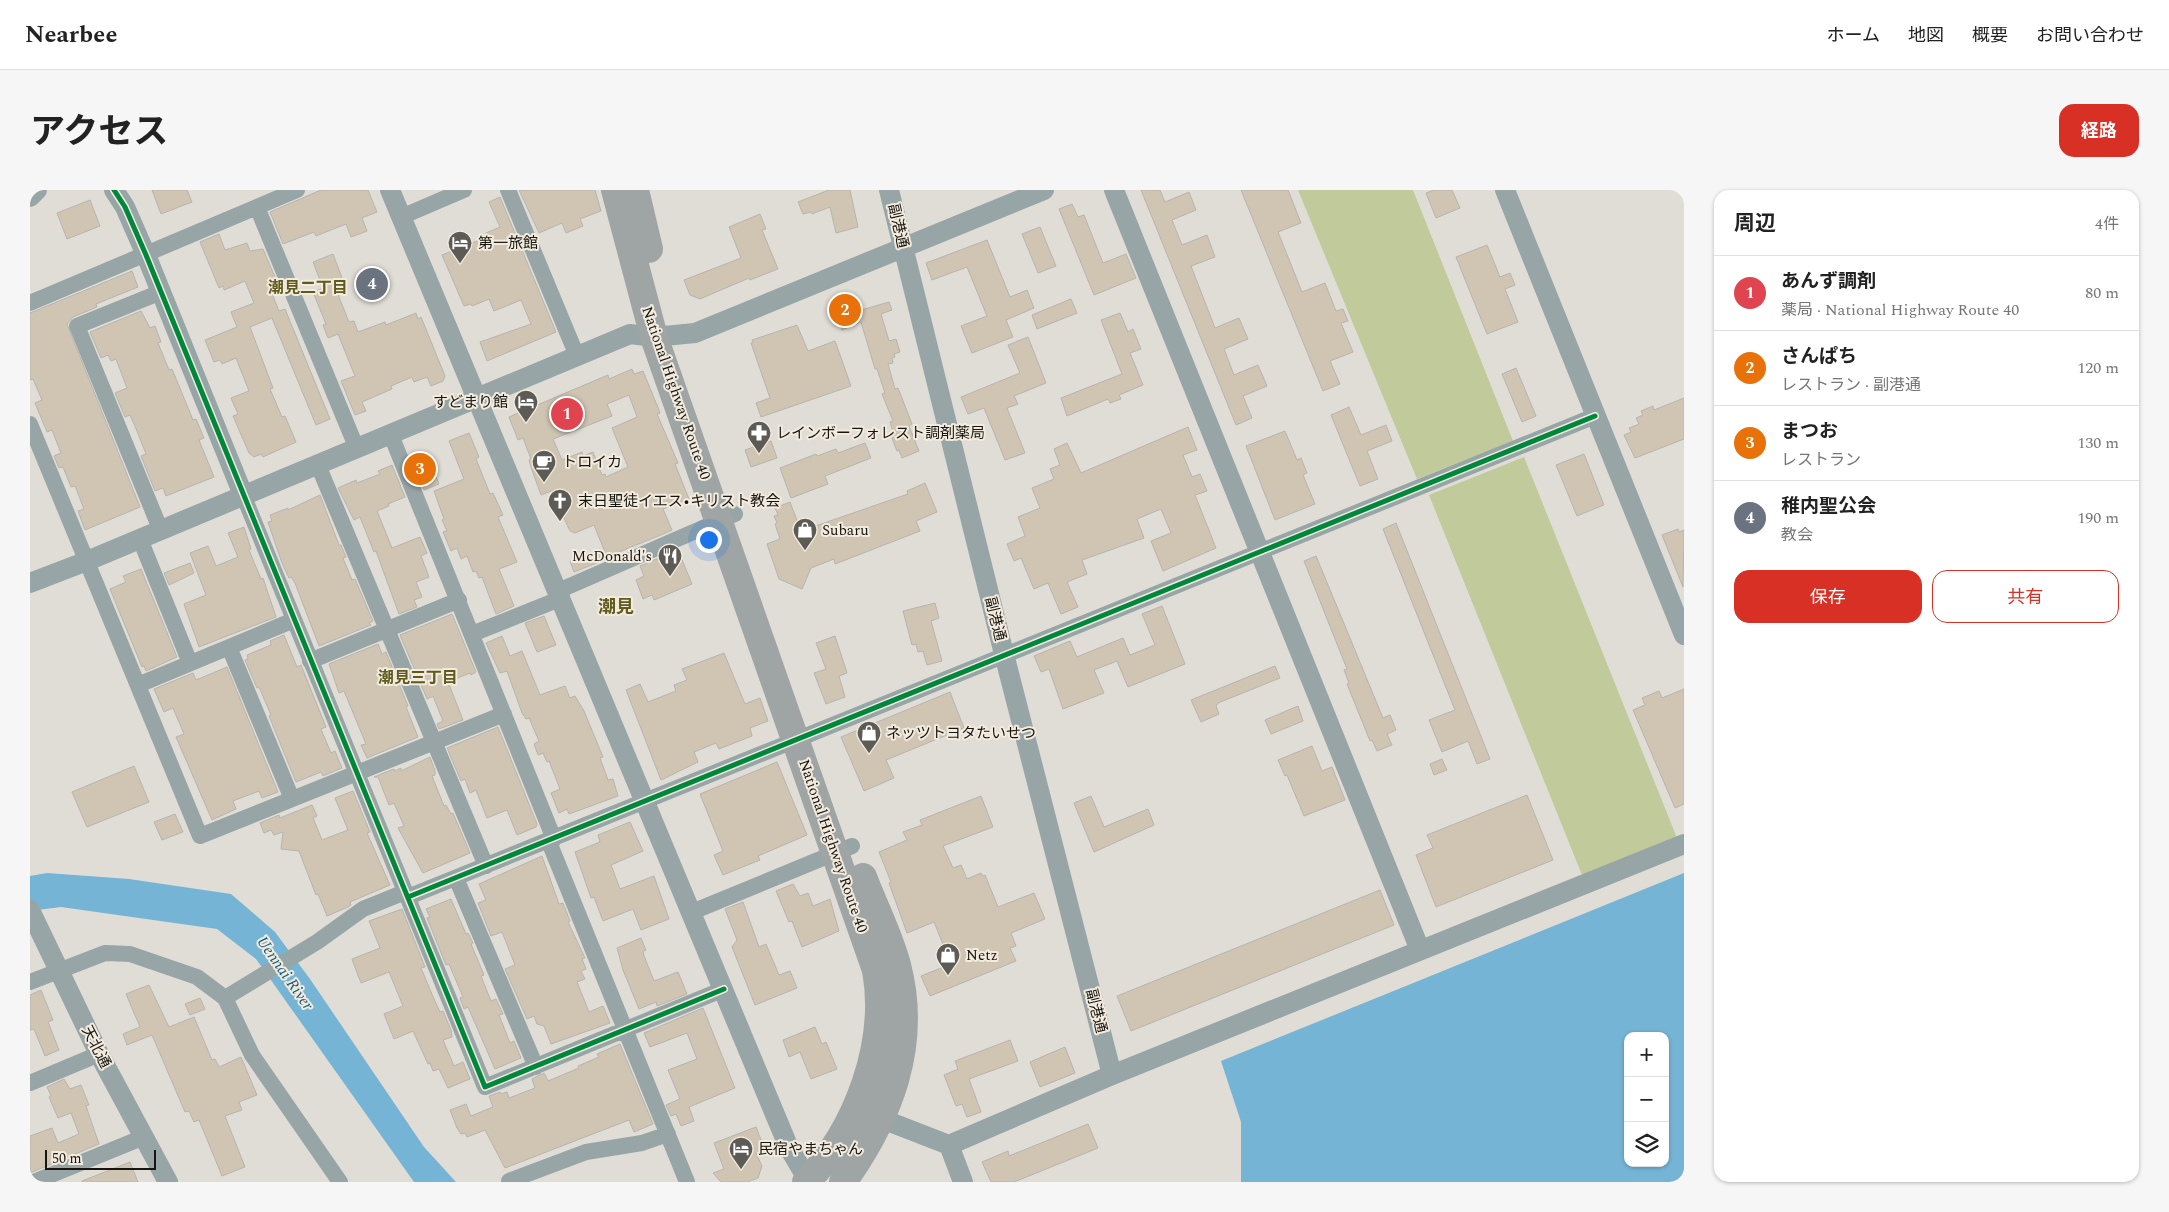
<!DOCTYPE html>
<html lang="ja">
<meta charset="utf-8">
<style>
body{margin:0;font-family:Spectral,"Noto Sans JP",serif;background:#f6f6f6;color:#222}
.controls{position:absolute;right:15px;bottom:15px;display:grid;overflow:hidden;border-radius:10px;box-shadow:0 1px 4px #0004}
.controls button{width:45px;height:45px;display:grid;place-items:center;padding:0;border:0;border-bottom:1px solid #e0e0e0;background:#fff;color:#222;font:25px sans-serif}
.scale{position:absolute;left:15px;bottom:12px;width:111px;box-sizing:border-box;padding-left:5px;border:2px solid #171510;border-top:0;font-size:14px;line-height:18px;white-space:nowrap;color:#171510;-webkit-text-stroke:4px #f2ebde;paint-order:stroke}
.you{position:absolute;left:678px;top:349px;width:18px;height:18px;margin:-12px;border:4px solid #fff;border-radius:50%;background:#1a73e8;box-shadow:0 0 0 8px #1a73e833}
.badge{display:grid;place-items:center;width:32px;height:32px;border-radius:50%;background:#d93025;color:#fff;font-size:16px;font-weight:700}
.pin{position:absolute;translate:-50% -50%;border:2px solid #fff;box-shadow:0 1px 5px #0006}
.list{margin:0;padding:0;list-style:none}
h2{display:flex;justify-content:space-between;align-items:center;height:65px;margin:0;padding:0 20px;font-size:21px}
h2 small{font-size:16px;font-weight:400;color:#767676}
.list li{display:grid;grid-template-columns:32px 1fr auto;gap:15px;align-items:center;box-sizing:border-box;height:75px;padding:0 20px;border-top:1px solid #e0e0e0}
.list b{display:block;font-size:19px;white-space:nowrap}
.list p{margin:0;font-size:16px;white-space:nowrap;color:#767676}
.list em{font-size:16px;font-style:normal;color:#767676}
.actions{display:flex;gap:10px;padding:15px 20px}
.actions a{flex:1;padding:11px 0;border:1px solid #d93025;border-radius:15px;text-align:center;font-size:18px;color:#d93025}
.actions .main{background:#d93025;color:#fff}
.icon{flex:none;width:28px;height:28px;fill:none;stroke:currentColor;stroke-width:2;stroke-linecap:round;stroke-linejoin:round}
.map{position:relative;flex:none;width:1654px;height:992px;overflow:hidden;border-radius:15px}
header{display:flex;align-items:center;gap:30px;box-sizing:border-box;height:70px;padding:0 25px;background:#fff;border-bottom:1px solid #e0e0e0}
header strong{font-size:24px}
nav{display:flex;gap:28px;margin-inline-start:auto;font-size:18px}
.intro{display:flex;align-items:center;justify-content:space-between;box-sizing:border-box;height:120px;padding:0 30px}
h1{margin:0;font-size:35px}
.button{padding:12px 22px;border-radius:15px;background:#d93025;color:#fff;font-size:18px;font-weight:700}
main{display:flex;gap:30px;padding:0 30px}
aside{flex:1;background:#fff;border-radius:15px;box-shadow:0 1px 4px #0004}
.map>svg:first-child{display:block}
.green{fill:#c1ca9a}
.water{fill:#76b4d5;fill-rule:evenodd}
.building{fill:#d0c5b2;stroke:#b7b4ae;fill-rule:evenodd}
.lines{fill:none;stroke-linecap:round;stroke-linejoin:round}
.minor{stroke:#97a5a7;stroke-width:16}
.tertiary{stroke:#97a5a7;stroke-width:20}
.trunk{stroke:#9ea5a4;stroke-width:28}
.cycleway-casing{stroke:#f2ebde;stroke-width:8}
.cycleway{stroke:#00873e;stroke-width:5}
.labels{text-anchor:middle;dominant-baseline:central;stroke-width:4;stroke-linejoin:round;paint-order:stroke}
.street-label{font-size:15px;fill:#171510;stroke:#f2ebde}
.poi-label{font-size:15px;fill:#171510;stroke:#f2ebde;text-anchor:start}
.neighbourhood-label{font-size:16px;font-weight:bold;fill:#5f5a1e;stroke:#f2ebde}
.water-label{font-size:16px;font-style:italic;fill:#165a7c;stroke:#f2ebde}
.quarter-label{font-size:18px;font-weight:bold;fill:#5f5a1e;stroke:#f2ebde}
</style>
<header>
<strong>Nearbee</strong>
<nav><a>ホーム</a><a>地図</a><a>概要</a><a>お問い合わせ</a></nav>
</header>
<div class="intro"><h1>アクセス</h1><a class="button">経路</a></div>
<main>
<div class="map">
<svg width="1654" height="992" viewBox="0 0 1654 992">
<rect width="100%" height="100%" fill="#e0ddd6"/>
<path class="green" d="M1268,0H1383L1483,251L1387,289Z
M1494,267L1647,648L1552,685L1399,305Z"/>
<path class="water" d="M17,683L99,689L201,704L245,742L280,789L394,957L426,992H384L226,769L187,739L31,717L0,721V686Z
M1654,683V992H1211V932L1191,871ZM1598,846H1635V973H1598Z"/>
<path class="building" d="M122,0H157L162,12L131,24Z
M291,0H338L347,22L332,28L337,41L321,47L316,34L286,46L284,42L253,54L240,22Z
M489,0H565L571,21L550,29L553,36L536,43L532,33L509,43Z
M799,0H820L828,37L806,43L800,17L782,24L781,22L773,24L768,12Z
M1111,0H1130L1135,12L1159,2L1166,20L1142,30L1152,55L1177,45L1185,67L1161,76L1185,138L1209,128L1218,149L1194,159L1204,185L1228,175L1237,196L1213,206L1222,228L1206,235Z
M1211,0H1258L1271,33L1248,42L1272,102L1295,93L1306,121L1313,119L1318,131L1311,133L1323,162L1300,171L1310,194L1293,201Z
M1404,0H1422L1430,18L1406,28L1396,3Z
M470,7L526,142L457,171L450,152L501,134L491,110L464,121L459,109L442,116L441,114L434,116L412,65L457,47L456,43L470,37L459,12Z
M60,10L70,36L37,49L27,23Z
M1042,14L1048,27L1054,25L1073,73L1096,64L1106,88L1064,105L1029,19Z
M730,24L736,39L732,40L748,79L720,90L719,88L670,109L660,105L654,90L711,68L699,37Z
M1010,37L1026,76L1008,83L992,44Z
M189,44L195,60L217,53L220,61L233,59L245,87L237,91L249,121L255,119L300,229L286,235L242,128L220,137L243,198L240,199L252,227L255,226L266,252L233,267L231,264L224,267L219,263L203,226L208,224L201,208L219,201L206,168L192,174L190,170L184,172L175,150L207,137L201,122L224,113L215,91L194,100L193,96L189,98L170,52Z
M957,50L980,107L997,100L1004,118L976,130L983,147L942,163L931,136L957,126L937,77L902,90L896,73Z
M1457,55L1470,87L1480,83L1485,95L1475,99L1488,132L1457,144L1426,67Z
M303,64L314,93L305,97L319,132L324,131L328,142L355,132L356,135L386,123L388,129L391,127L415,186L413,191L401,196L397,187L384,192L382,187L361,196L362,199L332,212L336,221L325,225L311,191L325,186L308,144L298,148L293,135L296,134L283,102L293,98L283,72Z
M350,78L359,100L335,110L325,87Z
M102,81L108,97L66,114L67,117L43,127L37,134L110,317L55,340L48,321L54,319L45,296L41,297L33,277L29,278L24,266L31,263L22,240L17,242L5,213L12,210L3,189L0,190V123Z
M1041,109L1047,123L1007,139L1002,125Z
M815,110L821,123L859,112L862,120L851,124L859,151L866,149L870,162L864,164L865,167L862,168L863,173L858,174L865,199L868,198L882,234L879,236L889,261L872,268L869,260L867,261L860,243L863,242L860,232L863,231L852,204L855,203L847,179H845L831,132L812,140L802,115Z
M111,121L120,138L125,136L131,152L128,153L139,180L142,179L163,230L166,229L174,248L169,250L184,287L136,306L133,298L125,301L111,266L116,264L107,241L100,225L95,227L85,203L97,198L86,169L81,171L78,165L71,168L60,142Z
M1090,123L1098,142L1103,139L1111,159L1100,163L1113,195L1089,205L1091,209L1080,213L1078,209L1037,226L1031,208L1092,184L1071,130Z
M767,135L778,161L805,151L821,196L731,227L726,213L740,208L721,153L723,152L722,150Z
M998,147L1016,193L984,206L988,214L977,218L995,263L975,270L954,218L938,224L931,207L990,183L978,155Z
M1486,178L1506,226L1492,232L1472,184Z
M602,179L604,184L613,181L629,220L630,223L627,224L648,273L645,274L659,309L633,319L642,340L638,342L577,367L564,335L545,343L540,341L521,301L511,305L502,280L499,270L501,269L493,248L488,250L479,227L578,185L579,189ZM599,205L607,227L582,238L598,277L576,287L575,284L572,285L563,262L553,266L552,262L532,270L523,249L582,226L577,214Z
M1654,208V249L1605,268L1594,245L1601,242L1599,238L1609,234L1606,228L1613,225L1611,221L1623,216L1624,220Z
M1319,217L1331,245L1356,235L1362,251L1337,261L1348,289L1330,296L1301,225Z
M1158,237L1167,260L1153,265L1162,287L1170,284L1177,301L1165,305L1186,358L1133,381L1121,351L1141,343L1131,319L1107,329L1114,348L1052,370L1057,384L1037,392L1048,417L1031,424L1018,393L1004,399L991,368L984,371L977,354L995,346L988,327L1010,318L1002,298L1024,289L1020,279L1030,275L1024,259L1037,253L1051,283Z
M1255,241L1267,270L1271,268L1277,283L1273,285L1285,314L1245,330L1216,256Z
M439,243L449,267L446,269L460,304L463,303L473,325L468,327L487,372L469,379L484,416L466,424L452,387L449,388L446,381L443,382L437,366L431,369L427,358L421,361L413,342L417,341L412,330L414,329L404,301L434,289L419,251Z
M741,251L747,268L721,277L715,260Z
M835,253L841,268L795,286L798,294L761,308L750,278L786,264L787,266L806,259L808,263Z
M393,263L396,271L399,270L409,294L394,300L381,268Z
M1554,264L1574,315L1547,326L1526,275Z
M362,275L375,307L358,314L359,316L347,321L362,358L390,347L397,363L391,366L399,387L386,392L392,407L384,410L387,417L369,424L346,361L344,362L330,327L324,330L308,298L326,290L327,293L350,284L348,281Z
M895,293L907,322L886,331L890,341L805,374L804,369L781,378L772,399L749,389L737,354L750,349L745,334L747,333L744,326L748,325L745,318L760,312L771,341L878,304L877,301Z
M290,305L309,355H311L316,367L313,368L322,390L325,389L343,431L339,433L341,435L289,456L265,393L261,387L259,388L252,373L238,332L242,331L240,325L258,318V320Z
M1366,333L1460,569L1447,574L1438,551L1412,562L1399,530L1425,520L1353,339Z
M214,337L221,359L219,360L231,389L233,388L246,427L169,457L154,414L176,405L160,363L178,356L186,376L208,367L198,343Z
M1648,339L1649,342L1654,340L1653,397L1632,345Z
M570,359L574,370L544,382L540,371Z
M641,363L643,368L650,365L662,394L624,410L622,405L613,409L606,390L614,386L610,376Z
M1286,366L1353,528L1360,525L1366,540L1357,544L1362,555L1347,561L1342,550L1340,551L1317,494L1319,493L1314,480L1317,479L1274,371Z
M160,373L164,383L139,395L134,383Z
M111,379L147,467L116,481L114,476L112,477L80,399L96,392L93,386Z
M905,413L909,428L901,431L912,471L897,475L893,461L888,462L886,454L882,455L873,421Z
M1132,416L1155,474L1098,497L1087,471L1064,480L1074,503L1033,519L1019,479L1011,482L1004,466L1040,451L1047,467L1093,448L1100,465L1125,455L1112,424Z
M422,424L446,482L441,485L440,483L418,492L433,530L409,539L407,534L413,531L403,506L397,509L370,445Z
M514,426L526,455L507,462L495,433Z
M254,445L267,477L271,475L296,537L291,539L301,563L305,561L312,578L293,586L291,582L266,592L239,526L241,525L229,497L227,498L215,470L218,469L217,465L241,455L240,451Z
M472,446L480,466L492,461L510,505L535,496L540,508L545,506L554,521L573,567L570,568L578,590L583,589L588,606L539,624L537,619L529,623L521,603L530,599L519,571L517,572L513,563L508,565L504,554L509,551L499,528L496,529L492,523L477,481L470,483L456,453Z
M805,446L817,483L809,486L815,507L796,514L784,483L796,479L786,453Z
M348,454L352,464L356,462L378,516L376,517L388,547L337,568L331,555L336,554L314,501L309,503L299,474Z
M694,463L715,514L730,508L738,531L720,538L722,546L689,559L686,553L664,562L668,572L631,590L596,500L610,494L618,512L646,501L644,495L657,490L652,479Z
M1245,476L1250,488L1188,513L1186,516L1189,524L1171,532L1161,510Z
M197,477L248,602L232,608L229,601L203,611L206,619L182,630L146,547L154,544L143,518L134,522L124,499L163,483L166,490Z
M1654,499V614L1645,618L1603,520L1615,515L1612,508L1629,501L1632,508Z
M920,502L934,538L856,570L864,588L834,601L811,547Z
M1268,516L1273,531L1241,544L1235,530Z
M468,537L507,634L506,637L487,645L477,620L457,628L446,600L440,603L435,589L431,591L417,558Z
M1282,556L1292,581L1302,577L1315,610L1274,626L1257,585L1255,586L1248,570Z
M400,567L405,581V585L402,586L414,616L416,615L421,624L423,623L440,663L393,683L368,638L374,636L364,613L359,615L348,587H344L364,579L365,581L371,578V581Z
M1412,569L1417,580L1404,585L1400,574Z
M747,572L777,645L728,666L730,670L693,685L684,665L693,661L670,604Z
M104,576L119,612L57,637L42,602Z
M323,601L340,642L337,643L360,695L320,712L321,715L318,717L297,726L288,704L286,705L269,661L251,659L253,642L244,645L241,640L234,643L230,633L249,625L250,628L282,615L287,626L283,628L292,650L318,640L305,608Z
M1497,605L1523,670L1406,717L1386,665L1403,658L1397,645Z
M951,606L963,637L913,656L923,678L931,675L937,689L951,683L953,686L955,685L968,717L1004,703L1015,729L981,743L986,756L980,758L986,771L900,806L891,786L921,774L904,732L877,743L859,693L861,692L849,662L877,650L873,642L892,635L890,630Z
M1061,606L1074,637L1118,619L1124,635L1064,662L1044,613Z
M145,624L153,642L132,650L124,632Z
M600,632L613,661L581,675L590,699L624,686L639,729L611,740L603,719L573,731L564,707L561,708L545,662L570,652L568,645Z
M512,666L529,714L533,713L540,731L538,732L555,768L552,769L556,779L551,781L555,789L547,792L559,822L573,816L580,833L521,854L514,836L507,834L504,826L497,829L475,779L485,775L472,742L461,746L448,713L456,710L449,694Z
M763,694L770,706L778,703L783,716L800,709L809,741L772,757L762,731L759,732L746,701Z
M1350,700L1364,735L1101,841L1087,806Z
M421,709L436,744L438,743L443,753L441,754L454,785L451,786L461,811L466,809L473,824L469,825L480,853L484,851L491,868L465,879L438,817L434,819L430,808L433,807L419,774L416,775L397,728L400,727L396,719Z
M713,712L729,757L736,754L749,785L760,781L767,798L725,815L702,757L707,750L695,719Z
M372,719L395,777L391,778L404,809L410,822L413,821L421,840L422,847L413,850L424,876L433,872L440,889L418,898L409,879L403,881L400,873L398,874L383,841L364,849L354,824L373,816L359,782L331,793L323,772L322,769L350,758L339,731Z
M611,748L616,760L613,761L614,766L624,791L648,782L657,804L627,816L626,812L609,819L593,780L587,758Z
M119,795L139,837L164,827L182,870L185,869L189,877L211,867L227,905L209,912L212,920L195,926L215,977L192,986L169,930L164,932L159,921L155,922L122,845L97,855L93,844L110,837L96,804Z
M11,800L23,830L18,832L29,860L15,866L4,839L0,840V805Z
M170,808L175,819L160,825L155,814Z
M673,818L705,898L659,917L664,931L651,936L646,924L641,926L636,915L650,909L638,880L667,869L657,843L620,857L614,843Z
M785,837L792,854L796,852L807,879L781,889L770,862L759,867L753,850Z
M980,850L988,871L939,889L951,922L937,927L932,914L926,916L914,885L928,879L925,871Z
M590,854L623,934L604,942L599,930L475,978L455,940L437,947L435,943L431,944L427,938L420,920L436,914L441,926L463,917L459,906L470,902L471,904L477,902L479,908L505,898L502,889L514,883L518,891L549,878L548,876L569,867L567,864Z
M1035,857L1045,883L1010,897L1000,872Z
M34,889L40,899L51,895L59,915L56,916L69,954L0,983V946L22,938L28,953L49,944L41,923L28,928L19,907L21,906L17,897Z
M1058,934L1068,958L984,992H961L952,972L978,961L979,966Z
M726,937L735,960L726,963L732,976L728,988L718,992H691L683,983L694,979L684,953Z
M100,972L108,992H52V991Z"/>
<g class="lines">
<path class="minor" d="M478,0L547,166
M227,17L327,259
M371,27L434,0
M0,113L267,0
M0,234L170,646L474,524
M361,245L524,649
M288,275L456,676
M214,307L455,897L694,799
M131,341L47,136L131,102
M110,349L160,473
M528,401L705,324
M442,444L532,408
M199,457L262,609
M280,471L429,410
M108,495L264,430
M519,652L657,992
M426,688L506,877
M378,707L1565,226
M662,722L822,656
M0,792L75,763L100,764L167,787L195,808L222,865L310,992
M195,808L287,752L333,719L375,702
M0,893L69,864
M479,991L556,962L612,953L638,944
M4,992L114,947"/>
<path class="tertiary" d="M84,0L95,17L116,65L214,307
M360,0L759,958L778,990
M859,0L974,464L1082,885
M1084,0L1390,760
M1475,0L1654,445
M0,7L7,0
M0,393L57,371L600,144L624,147L665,143L1014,0
M0,720L69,864L138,992
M852,929L919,955L1082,885L1654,654
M919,955L933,992"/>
<path class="trunk" d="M585,0L624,147L846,780C859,853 828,939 776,992
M605,0L619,59
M813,992C859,927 888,856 867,775C859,745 844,716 833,687"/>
<defs>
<path id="cycleway" d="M84,0L95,17L116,65L455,897L694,799
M378,707L1565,226"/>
</defs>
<use href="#cycleway" class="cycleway-casing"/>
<use href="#cycleway" class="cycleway"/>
</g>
<defs>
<symbol id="hotel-pin" viewBox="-11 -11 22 30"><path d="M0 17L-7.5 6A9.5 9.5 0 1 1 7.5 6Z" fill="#5d5b55" stroke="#f2ebde"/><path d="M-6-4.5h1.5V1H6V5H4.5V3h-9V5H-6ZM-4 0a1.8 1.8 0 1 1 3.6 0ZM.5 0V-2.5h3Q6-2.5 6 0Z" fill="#fff"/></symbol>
<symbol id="pharmacy-pin" viewBox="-11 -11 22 30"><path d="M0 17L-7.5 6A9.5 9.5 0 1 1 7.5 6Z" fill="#5d5b55" stroke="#f2ebde"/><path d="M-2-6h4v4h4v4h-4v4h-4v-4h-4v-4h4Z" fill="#fff"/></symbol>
<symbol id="cafe-pin" viewBox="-11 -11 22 30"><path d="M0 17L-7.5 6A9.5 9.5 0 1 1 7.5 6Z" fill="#5d5b55" stroke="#f2ebde"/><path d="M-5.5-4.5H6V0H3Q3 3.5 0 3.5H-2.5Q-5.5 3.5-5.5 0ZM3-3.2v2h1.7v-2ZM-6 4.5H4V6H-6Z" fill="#fff"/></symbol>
<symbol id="church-pin" viewBox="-11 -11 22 30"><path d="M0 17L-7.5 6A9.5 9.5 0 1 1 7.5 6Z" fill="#5d5b55" stroke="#f2ebde"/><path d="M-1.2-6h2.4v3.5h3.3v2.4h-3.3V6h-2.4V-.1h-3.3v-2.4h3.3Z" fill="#fff"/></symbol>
<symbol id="shop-pin" viewBox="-11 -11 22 30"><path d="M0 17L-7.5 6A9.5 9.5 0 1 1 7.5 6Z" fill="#5d5b55" stroke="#f2ebde"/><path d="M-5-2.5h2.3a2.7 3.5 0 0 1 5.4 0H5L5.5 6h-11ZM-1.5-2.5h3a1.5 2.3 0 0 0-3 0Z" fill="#fff"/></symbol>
<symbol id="restaurant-pin" viewBox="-11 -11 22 30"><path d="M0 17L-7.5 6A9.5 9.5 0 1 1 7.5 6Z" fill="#5d5b55" stroke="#f2ebde"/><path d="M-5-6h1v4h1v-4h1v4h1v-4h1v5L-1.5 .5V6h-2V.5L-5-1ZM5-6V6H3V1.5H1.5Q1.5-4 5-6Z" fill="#fff"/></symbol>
</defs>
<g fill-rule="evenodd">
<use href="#hotel-pin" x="416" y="39" width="28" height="38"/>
<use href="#hotel-pin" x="482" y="198" width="28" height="38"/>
<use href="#pharmacy-pin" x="715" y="229" width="28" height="38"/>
<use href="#cafe-pin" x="500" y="258" width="28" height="38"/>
<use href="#church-pin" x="516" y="297" width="28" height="38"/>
<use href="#shop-pin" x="761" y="326" width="28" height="38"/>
<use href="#restaurant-pin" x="626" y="352" width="28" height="38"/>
<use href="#shop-pin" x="825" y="529" width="28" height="38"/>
<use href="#shop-pin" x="904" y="751" width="28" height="38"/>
<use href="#hotel-pin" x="697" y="945" width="28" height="38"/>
</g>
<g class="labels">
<g class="street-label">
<text transform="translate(868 36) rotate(77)">副港通</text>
<text transform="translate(646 203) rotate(71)">National Highway Route 40</text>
<text transform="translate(965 429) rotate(76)">副港通</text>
<text transform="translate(803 656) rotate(71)">National Highway Route 40</text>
<text transform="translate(1066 821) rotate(76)">副港通</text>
<text transform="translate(66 857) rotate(63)">天北通</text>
</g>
<g class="poi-label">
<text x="448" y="53">第一旅館</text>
<text x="478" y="212" text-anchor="end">すどまり館</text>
<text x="746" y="243">レインボーフォレスト調剤薬局</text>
<text x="532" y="272">トロイカ</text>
<text x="548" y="311">末日聖徒イエス•キリスト教会</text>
<text x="792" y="340">Subaru</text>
<text x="622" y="366" text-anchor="end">McDonald's</text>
<text x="856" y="543">ネッツトヨタたいせつ</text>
<text x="936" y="765">Netz</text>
<text x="728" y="959">民宿やまちゃん</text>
</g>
<g class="neighbourhood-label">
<text x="278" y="98">潮見二丁目</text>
<text x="388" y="488">潮見三丁目</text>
</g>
<g class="water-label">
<text transform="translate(255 783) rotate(55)">Uennai River</text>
</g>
<g class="quarter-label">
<text x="586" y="417">潮見</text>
</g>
</g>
</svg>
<div class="controls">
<button>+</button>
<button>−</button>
<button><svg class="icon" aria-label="layers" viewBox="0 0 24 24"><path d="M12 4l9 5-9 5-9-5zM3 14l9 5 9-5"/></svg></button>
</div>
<div class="scale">50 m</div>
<div class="you"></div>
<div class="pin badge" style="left:537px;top:224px;background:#e0444e">1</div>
<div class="pin badge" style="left:815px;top:120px;background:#e8710a">2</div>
<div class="pin badge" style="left:390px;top:279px;background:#e8710a">3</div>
<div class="pin badge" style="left:342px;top:94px;background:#6b7280">4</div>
</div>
<aside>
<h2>周辺<small>4件</small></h2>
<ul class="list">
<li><span class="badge" style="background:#e0444e">1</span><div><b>あんず調剤</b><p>薬局 · National Highway Route 40</p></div><em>80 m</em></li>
<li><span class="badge" style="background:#e8710a">2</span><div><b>さんぱち</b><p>レストラン · 副港通</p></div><em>120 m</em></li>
<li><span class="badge" style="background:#e8710a">3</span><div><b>まつお</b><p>レストラン</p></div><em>130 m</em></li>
<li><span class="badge" style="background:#6b7280">4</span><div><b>稚内聖公会</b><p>教会</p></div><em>190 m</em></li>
</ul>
<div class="actions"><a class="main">保存</a><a>共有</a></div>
</aside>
</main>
